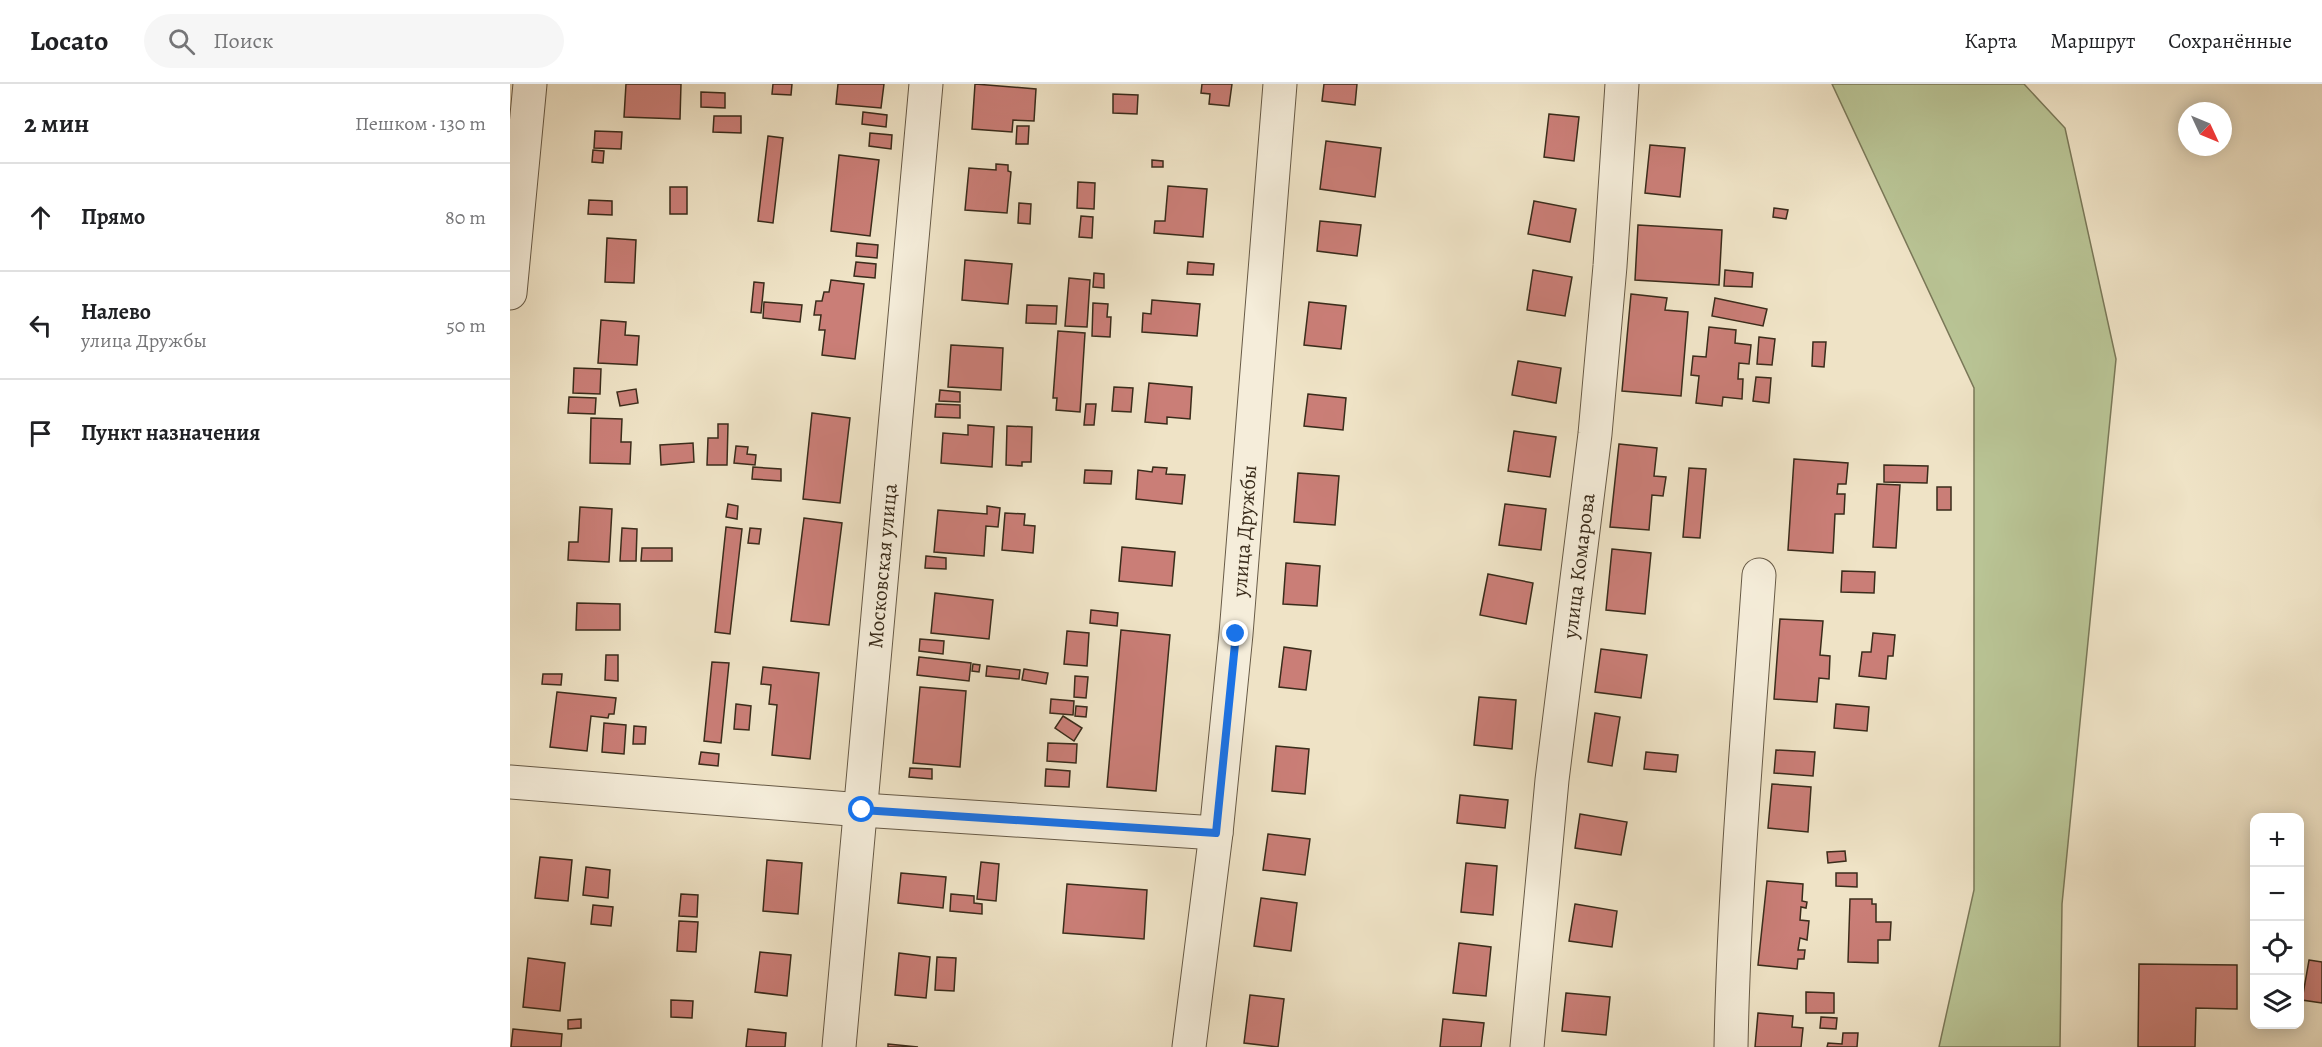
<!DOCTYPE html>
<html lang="ru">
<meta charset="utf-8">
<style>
body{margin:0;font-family:Alegreya,serif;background:#f6f6f6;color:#202124}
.controls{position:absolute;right:18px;bottom:18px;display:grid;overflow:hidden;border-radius:12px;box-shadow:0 3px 15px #0003}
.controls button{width:54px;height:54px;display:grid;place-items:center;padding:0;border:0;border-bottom:2px solid #e0e0e0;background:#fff;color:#202124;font:30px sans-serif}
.compass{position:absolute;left:1668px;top:18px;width:54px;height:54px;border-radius:50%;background:#fff;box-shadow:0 3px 15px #0003;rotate:134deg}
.stop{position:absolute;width:18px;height:18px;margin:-14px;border:4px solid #1a73e8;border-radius:50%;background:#fff}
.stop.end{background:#1a73e8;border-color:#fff;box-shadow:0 2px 6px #0008}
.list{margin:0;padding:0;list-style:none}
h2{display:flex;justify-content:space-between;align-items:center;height:78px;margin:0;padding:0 24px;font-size:26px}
h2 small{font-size:20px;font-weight:400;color:#757577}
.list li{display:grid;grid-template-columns:39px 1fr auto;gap:18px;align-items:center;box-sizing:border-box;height:108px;padding:0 24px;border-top:2px solid #e0e0e0}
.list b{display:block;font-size:22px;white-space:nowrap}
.list p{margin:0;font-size:20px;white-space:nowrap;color:#757577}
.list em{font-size:20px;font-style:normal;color:#757577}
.icon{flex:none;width:33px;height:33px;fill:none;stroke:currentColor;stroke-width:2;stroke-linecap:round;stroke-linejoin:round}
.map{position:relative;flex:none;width:1812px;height:963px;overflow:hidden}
header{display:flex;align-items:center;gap:36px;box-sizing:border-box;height:84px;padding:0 30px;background:#fff;border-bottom:2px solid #e0e0e0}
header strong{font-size:28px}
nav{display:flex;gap:33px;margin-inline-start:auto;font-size:21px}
.search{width:420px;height:54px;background:#f6f6f6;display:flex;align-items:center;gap:15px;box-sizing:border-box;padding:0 21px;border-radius:33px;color:#757577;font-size:22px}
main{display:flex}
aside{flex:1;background:#fff}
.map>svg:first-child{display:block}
.green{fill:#b9c495;stroke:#7a7858;stroke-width:1.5}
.building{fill:#ca7e77;stroke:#3a2c1b;stroke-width:1.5}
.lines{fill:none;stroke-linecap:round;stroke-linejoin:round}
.minor-casing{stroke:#675a46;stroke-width:35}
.minor{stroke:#f5edda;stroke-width:33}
.route{stroke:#1a73e8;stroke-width:8}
.labels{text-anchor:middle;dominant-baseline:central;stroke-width:4.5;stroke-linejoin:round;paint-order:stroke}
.street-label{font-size:21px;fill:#3a2c1b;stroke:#f5edda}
</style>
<header>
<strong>Locato</strong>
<div class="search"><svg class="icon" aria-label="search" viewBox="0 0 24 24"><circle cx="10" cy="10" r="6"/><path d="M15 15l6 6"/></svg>Поиск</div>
<nav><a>Карта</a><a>Маршрут</a><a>Сохранённые</a></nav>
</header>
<main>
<aside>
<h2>2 мин<small>Пешком · 130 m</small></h2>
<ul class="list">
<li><svg class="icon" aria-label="ahead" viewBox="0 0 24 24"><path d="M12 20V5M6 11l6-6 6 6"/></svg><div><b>Прямо</b></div><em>80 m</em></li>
<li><svg class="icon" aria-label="left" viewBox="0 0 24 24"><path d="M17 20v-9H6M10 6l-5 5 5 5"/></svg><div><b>Налево</b><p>улица Дружбы</p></div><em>50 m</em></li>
<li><svg class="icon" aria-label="arrive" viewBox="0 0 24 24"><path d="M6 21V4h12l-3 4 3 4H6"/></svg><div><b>Пункт назначения</b></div></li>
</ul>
</aside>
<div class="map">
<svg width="1812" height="963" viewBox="0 0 1812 963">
<rect width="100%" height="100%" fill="#efe3c6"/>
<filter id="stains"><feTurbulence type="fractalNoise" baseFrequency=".00333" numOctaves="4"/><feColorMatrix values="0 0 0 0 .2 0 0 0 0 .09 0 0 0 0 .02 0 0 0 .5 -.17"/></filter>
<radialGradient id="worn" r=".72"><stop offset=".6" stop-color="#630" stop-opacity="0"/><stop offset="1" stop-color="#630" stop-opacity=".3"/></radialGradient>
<path class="green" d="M1322,0H1514L1555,44L1606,275L1552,820L1550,963H1429L1464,806V304Z"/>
<path class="building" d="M116,0H171L170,35L114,33Z
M263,0H282L281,11L262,10Z
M328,0H374L371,24L326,20Z
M465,0L526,5L524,37L503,36L502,48L462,45Z
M692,0H722L719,22L699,20L700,10L691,9Z
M814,0H847L845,21L812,17Z
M191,8L215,9V24L191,23Z
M603,10L628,11L627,30L603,29Z
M353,28L377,31L376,43L352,40Z
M1039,30L1069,33L1064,77L1034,73Z
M204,32H231V49L203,48Z
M507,42H519L518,60H506Z
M85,47L112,48L111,65L84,64Z
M360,49L382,51L381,65L359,62Z
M258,52L273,54L263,139L248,137Z
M816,57L871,64L865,113L810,105Z
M1140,61L1175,64L1170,113L1135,109Z
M83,66L94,67L93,79L82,78Z
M329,71L369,76L360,152L321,147Z
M642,76L653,77V83H642Z
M486,80L498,81V87L501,88L497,129L455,126L459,84L486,86Z
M568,98L585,99L584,125L567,124Z
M658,102L697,105L693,153L644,149L645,137H655Z
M160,103H177V130H160Z
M79,116L102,117V131L78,130Z
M1024,117L1066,125L1060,158L1018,150Z
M509,119L521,120L520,140L508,139Z
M1264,124L1278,126L1276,135L1263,133Z
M571,132L583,133L582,154L569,153Z
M810,137L851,141L847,172L807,167Z
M1128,141L1212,146L1209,201L1125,196Z
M97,154L126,156L124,199L95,198Z
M347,159L368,161L367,174L346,172Z
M455,176L502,180L498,220L452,216Z
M346,178L366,180L365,194L344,192Z
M678,178L704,180L703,191L677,190Z
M1023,186L1062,193L1055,232L1017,226Z
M1215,186L1243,189L1242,203L1214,202Z
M584,189L594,190V204L583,203Z
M559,194L580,196L577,243L555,242Z
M321,196L354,200L345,275L312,271L315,246H309L311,231H304L306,217H312L314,208H319Z
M244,198L254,199L251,229L241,228Z
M1121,210L1157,214L1155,226L1178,228L1171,312L1112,307Z
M1205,214L1257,225L1253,242L1202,232Z
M642,216L690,220L687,252L632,248L633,229L641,230Z
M254,218L292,221L290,238L253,234Z
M799,218L836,222L831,265L794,261Z
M583,219L598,220L597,233H601L600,253L582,252Z
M517,221L547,222L546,240L516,239Z
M91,236L116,238L115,251L129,252L127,281L88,279Z
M1199,243L1226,246L1225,259L1241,261L1239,280L1229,279L1228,295H1233L1232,315L1213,313L1212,322L1186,319L1189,292L1181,291L1183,272L1196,273Z
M548,247L575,249L570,328L546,326L547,314H543Z
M1249,253L1265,255L1262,281L1247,280Z
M1303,258H1316L1314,283L1302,282Z
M441,261L493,264L491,306L438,303Z
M1008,277L1051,284L1046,319L1002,311Z
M64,284L91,285L90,310L63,309Z
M1246,293L1261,294L1259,319L1243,317Z
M639,299L682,303L680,335L657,333V340L635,338Z
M604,303L623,304L621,328L602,327Z
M126,305L128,319L110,322L107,308Z
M430,306L450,308V318L429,317Z
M798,310L836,314L833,346L794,342Z
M59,313L86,314L85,330L58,329Z
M426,320L450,321V334L425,333Z
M576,320H586L584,341H574Z
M302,329L340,334L330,419L293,415Z
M81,334L112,335L111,358H121L120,380L80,379Z
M208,340H218L217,381H197L198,354H208Z
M458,341L484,343L482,383L431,379L433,349L458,351Z
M497,342L522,343L521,378H512V382L496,381Z
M1004,347L1046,353L1040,393L998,387Z
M183,359L184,378L151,381L150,361Z
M1109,360L1147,364L1144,392L1156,393L1153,412L1142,411L1139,446L1100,443Z
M226,362L238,363L237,370L246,371L245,381L224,379Z
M1284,375L1338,379L1336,400H1328L1327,410H1335L1334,430H1325L1323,469L1278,466Z
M1374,381L1418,382L1417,399L1374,398Z
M243,383L271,385V397L242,395Z
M643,383L657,384L656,390L675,391L672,420L626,415L628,386L642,388Z
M1179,384L1196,385L1190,454L1173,453Z
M575,386L602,387L601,400L574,399Z
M788,389L829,392L825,441L784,438Z
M1367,400L1390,401L1386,464L1363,463Z
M1427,403H1441V426H1427Z
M218,420L228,422L227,435L216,433Z
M995,420L1036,425L1031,466L989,461Z
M477,422L490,424L488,443L476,442L474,472L424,468L428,426L477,430Z
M70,423L102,425L99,478L58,476L59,458H68Z
M495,429L515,430L514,441L525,442L523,469L492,466Z
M294,434L332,439L319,541L281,537Z
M216,443L232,445L220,550L205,548Z
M112,444L127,445L126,477H110Z
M240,444L251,445L249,460L238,459Z
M612,463L665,468L662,502L609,497Z
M132,464H162V477H131Z
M1102,465L1141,469L1135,530L1096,526Z
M416,472L436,474V485L415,484Z
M776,479L810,482L807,522L773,520Z
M1332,487L1365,488L1364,509L1331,508Z
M978,490L1023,499L1016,540L970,531Z
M425,509L483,516L479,555L421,549Z
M67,519L110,520V546H66Z
M581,526L608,529L607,542L580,539Z
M1270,535L1313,537L1310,571L1320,572L1319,595L1309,594L1307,618L1264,615Z
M611,546L660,551L646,707L597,703Z
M557,547L579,549L577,582L554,580Z
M1363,549L1385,551L1383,572H1378L1376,595L1349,592L1352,568H1361Z
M410,555L434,557L433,570L409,567Z
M774,563L801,567L796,606L769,603Z
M1091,565L1137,571L1131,614L1085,608Z
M96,571H108V597L95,596Z
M409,573L461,579L459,597L407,591Z
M202,578L219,579L211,659L194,657Z
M463,580L470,581L469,588L462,587Z
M477,582L510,586L509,595L476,592Z
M253,583L309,589L300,675L262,671L267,621L259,620L261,601L251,600Z
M514,585L538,589L536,600L512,596Z
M33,590H52L51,601L32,600Z
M565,592L578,593L576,614L564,613Z
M410,603L456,607L450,683L403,679Z
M47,608L106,614L104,630H99L98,634L81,632L77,667L40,663Z
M969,613L1006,616L1002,665L964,661Z
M541,615L564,617L563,631L540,629Z
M226,620L241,622L239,646L224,645Z
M1326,620L1359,623L1357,647L1324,644Z
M566,622L577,623L576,633L565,632Z
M1085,629L1110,633L1102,682L1078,678Z
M553,632L572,644L564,657L545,644Z
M94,639L116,641L114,670L92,668Z
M124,642L136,643L135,660H123Z
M538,659L567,660L566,679L537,677Z
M766,662L799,665L795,710L762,707Z
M1266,666L1305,668L1303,692L1264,689Z
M191,668L209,670L208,682L189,680Z
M1136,668L1168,671L1166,688L1134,685Z
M400,684L422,685V695L399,693Z
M536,685L560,687L559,703L535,702Z
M1262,700L1301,703L1298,748L1258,744Z
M950,711L998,716L995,744L947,739Z
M1070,730L1117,738L1111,771L1065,764Z
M758,750L800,755L795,791L753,786Z
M1335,767L1336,777L1318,779L1317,768Z
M30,773L62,776L58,817L25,814Z
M257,776L292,779L288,830L253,827Z
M471,778L489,780L486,817L467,815Z
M956,779L987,782L983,831L951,828Z
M76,783L100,786L98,814L73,811Z
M391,789L436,793L433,824L388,819Z
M1326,789H1347V803L1326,802Z
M1257,797L1293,800L1292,817L1297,818L1296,824L1291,823L1290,836L1299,837L1297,856L1290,854L1288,866H1295L1294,875H1288L1287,885L1248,881Z
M557,800L637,806L634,855L553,849Z
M171,810L188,811L187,833L169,832Z
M441,810L464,812V819L472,820V830L440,827Z
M751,814L787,819L781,867L744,862Z
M1340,815H1362V820H1366V838H1381L1380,856H1368V879L1338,878Z
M1065,820L1107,827L1102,863L1059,857Z
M83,821L103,823L101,842L81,840Z
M169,837L188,838L186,868L167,867Z
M949,859L981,863L976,912L943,909Z
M250,868L281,871L277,912L245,908Z
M389,869L420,873L416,914L385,911Z
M427,873L446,874L444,907L425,906Z
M18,874L55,879L50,927L13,923Z
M1799,876L1812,878V919L1792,916Z
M1629,880L1727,881V925L1686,924L1685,963H1628Z
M1296,908L1324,909V929H1296Z
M1056,909L1100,913L1096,951L1052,947Z
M740,911L774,915L768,963L734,959Z
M161,916L183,917L182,934L161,933Z
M1248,929L1283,932L1282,943L1293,944L1291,963H1245Z
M1311,933L1327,934L1326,945L1310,944Z
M71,935V944L58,945V936Z
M933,935L974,939L971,963H930Z
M3,945L52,950L51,963H1Z
M238,945L276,949L275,963H236Z
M1333,949H1348L1347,963H1317L1318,959L1332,960Z
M378,960L408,963H378Z"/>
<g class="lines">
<defs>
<g id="minor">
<path d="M0,209L20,0"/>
<path d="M0,698L352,726L706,749"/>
<path id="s1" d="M329,963L416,0"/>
<path id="s2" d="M679,963L706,749L726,550L770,0"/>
<path id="s3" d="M1017,963L1042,696L1085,350L1100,182L1112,0"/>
<path d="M1221,963C1224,806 1238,648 1249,491"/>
</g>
</defs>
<use href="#minor" class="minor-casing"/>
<use href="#minor" class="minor"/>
</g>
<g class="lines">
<path class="route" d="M352,726L706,749L726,550"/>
</g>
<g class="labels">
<g class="street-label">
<text stroke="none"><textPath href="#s2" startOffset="519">улица Дружбы</textPath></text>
<text stroke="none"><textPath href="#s1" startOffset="483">Московская улица</textPath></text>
<text stroke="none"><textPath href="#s3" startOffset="484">улица Комарова</textPath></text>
</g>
</g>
<rect width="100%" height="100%" filter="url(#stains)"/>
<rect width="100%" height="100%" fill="url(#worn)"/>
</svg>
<div class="controls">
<button>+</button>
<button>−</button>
<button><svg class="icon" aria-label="locate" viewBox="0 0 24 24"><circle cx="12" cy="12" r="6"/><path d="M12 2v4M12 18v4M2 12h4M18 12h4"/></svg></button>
<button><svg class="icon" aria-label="layers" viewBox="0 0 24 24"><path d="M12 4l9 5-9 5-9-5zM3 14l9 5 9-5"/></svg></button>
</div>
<svg class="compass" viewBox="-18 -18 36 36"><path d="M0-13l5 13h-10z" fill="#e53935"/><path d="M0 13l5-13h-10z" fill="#757577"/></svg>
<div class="stop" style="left:352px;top:726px"></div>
<div class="stop end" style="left:726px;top:550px"></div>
</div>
</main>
